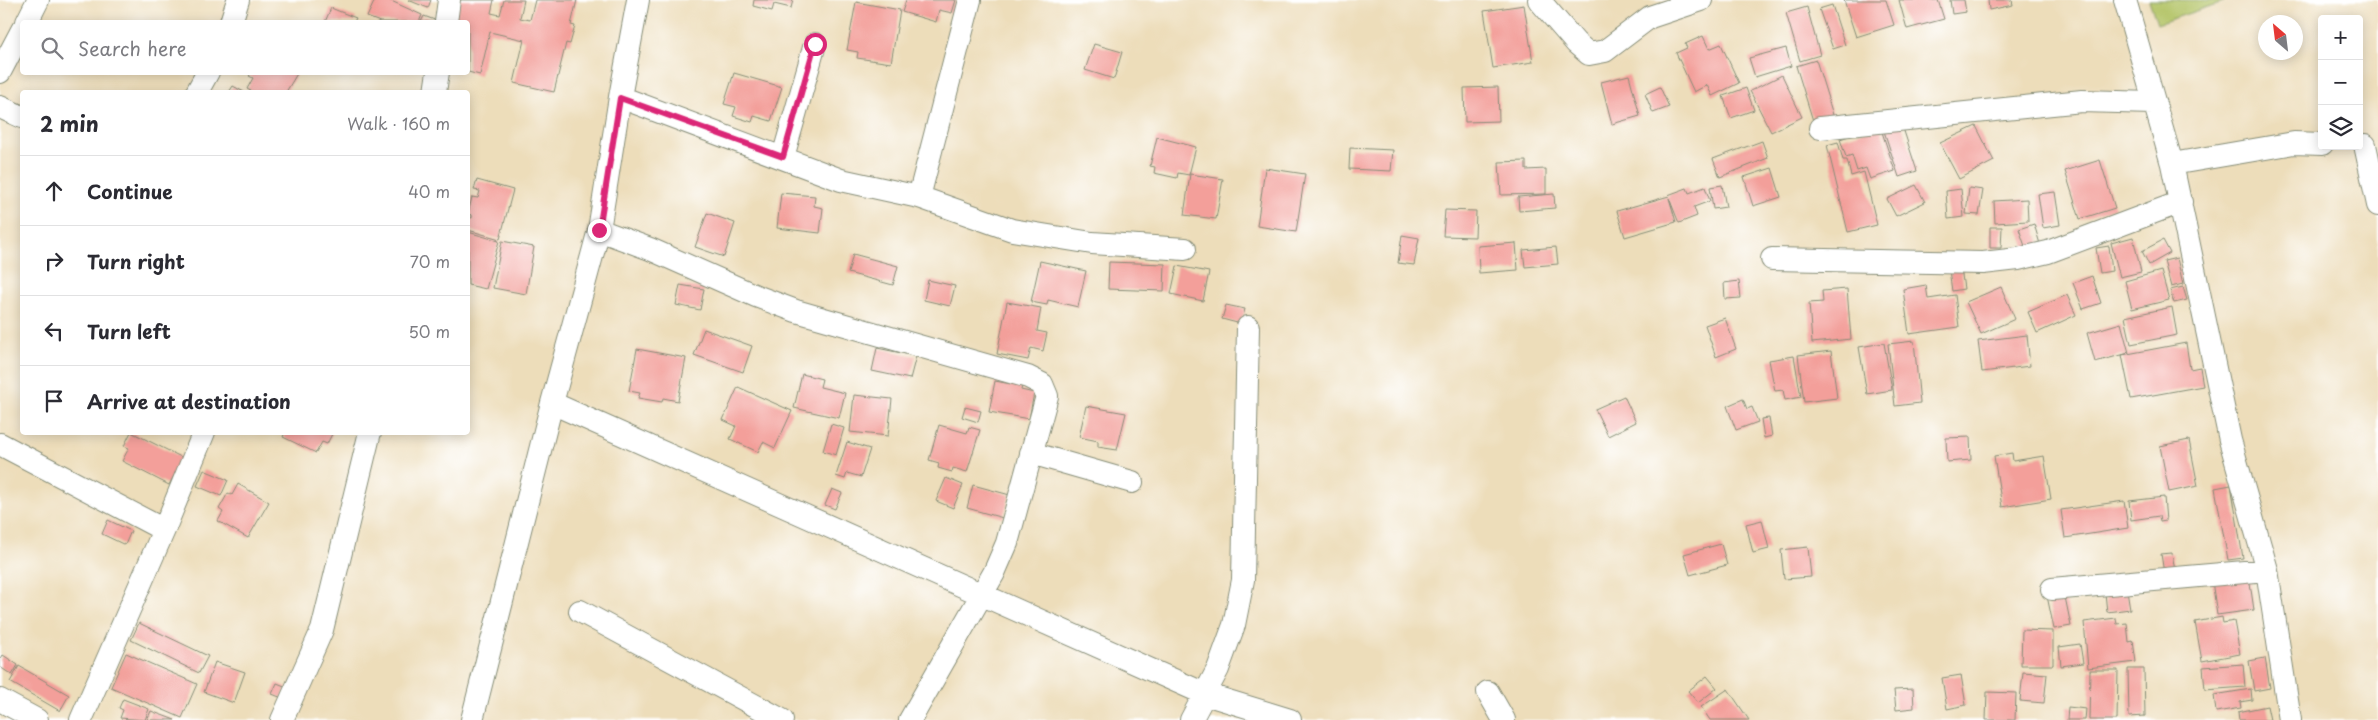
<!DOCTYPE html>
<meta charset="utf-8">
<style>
body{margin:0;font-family:"Playpen Sans",sans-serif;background:#f7f7f7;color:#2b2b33}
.controls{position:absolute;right:15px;top:15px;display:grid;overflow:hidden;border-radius:5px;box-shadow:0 2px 12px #0003}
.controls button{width:45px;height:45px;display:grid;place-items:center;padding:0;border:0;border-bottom:1px solid #e1e1e2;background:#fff;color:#2b2b33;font:25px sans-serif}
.compass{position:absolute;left:2258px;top:15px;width:45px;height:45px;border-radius:50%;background:#fff;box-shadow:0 2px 12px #0003;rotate:332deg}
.stop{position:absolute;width:15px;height:15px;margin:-11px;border:4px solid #db2777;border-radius:50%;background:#fff}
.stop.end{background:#db2777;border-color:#fff;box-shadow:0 1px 5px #0008}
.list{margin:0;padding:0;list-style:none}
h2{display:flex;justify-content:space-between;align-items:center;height:65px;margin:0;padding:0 20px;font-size:21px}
h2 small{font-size:16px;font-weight:400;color:#7c7c81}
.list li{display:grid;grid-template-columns:32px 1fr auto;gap:15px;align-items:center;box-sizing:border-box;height:70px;padding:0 20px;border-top:1px solid #e1e1e2}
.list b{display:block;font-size:19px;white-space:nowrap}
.list em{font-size:16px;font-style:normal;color:#7c7c81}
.icon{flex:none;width:28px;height:28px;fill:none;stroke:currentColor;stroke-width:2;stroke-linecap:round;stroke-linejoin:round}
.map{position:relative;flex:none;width:2378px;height:720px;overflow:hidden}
.search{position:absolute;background:#fff;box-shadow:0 2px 12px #0003;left:20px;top:20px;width:450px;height:55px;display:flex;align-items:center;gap:12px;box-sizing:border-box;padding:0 18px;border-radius:5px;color:#7c7c81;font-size:19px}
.panel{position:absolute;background:#fff;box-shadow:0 2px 12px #0003;left:20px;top:90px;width:450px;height:345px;border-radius:5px}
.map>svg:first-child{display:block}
.green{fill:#b4c467;stroke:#6a804e}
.building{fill:#f39f9a}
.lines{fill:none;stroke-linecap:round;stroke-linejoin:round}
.minor-casing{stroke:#868d77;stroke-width:24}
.minor{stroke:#fff;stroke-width:22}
.route{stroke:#db2777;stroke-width:6}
</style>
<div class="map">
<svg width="2378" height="720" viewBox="0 0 2378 720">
<rect width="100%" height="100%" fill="#fff"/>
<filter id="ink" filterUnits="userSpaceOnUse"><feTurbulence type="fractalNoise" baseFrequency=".02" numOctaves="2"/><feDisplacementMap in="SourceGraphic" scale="10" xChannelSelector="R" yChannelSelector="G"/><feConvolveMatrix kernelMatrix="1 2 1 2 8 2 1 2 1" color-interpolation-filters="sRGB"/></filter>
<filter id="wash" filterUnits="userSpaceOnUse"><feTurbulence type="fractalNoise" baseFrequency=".0096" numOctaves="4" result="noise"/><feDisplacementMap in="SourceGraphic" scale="20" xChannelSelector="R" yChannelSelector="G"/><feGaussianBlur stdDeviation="1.12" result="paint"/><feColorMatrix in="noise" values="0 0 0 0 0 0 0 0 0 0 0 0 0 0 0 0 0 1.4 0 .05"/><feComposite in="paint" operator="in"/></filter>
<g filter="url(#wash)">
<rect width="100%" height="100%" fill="#edddba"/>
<path class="green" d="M2149,0H2229L2157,24Z"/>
<g id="blocks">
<path class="building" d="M375,0H389L422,15L419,22H380L367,17Z
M408,0H431L428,8Z
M458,0H494L491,13L500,15L504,0H524L520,18L530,20L535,0H577L571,25L575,26L570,44L566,43L554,92L514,83L524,40L490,32L480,75L468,72V22H453Z
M754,0H793L791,8L774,4L772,11L753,6Z
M906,0H956L952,13L939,10L936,22L902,12Z
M1844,0H1886L1894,25L1856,37Z
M1899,0H1938L1944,19L1907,29Z
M1950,0H1964L1966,12L1952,14Z
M1988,0H2012L2013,5L1989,10Z
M856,2L900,10L891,63L857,58L858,52L847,50Z
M1524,5L1533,62L1493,68L1484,11Z
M1832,5L1845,45L1833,49L1819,9Z
M1807,7L1820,55L1800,61L1786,13Z
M331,8L356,18L354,22H325Z
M424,16L440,22H421Z
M1703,36L1709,49L1721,44L1739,83L1712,96L1707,85L1694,92L1676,53L1687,48L1685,44Z
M1094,44L1122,52L1114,79L1085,70Z
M1786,48L1791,66L1755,77L1749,58Z
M1816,60L1834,118L1814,124L1796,66Z
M252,72H298L286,92H253L247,89L253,78L249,76Z
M734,73L782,87L771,121L754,116L752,122L733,116L736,107L724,104Z
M1629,75L1640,116L1612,124L1601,82Z
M1782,75L1802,117L1771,132L1750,91Z
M233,86L244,92H229Z
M1498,87L1499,121L1465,122L1464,88Z
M1660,87L1669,107L1653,113L1645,94Z
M1746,88L1754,110L1731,118L1723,96Z
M1901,122L1917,171L1899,177L1883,128Z
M1880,126L1895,171L1870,179L1866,168L1857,171L1852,155L1846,157L1840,139Z
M1976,126L1994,161L1959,179L1940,143Z
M1157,137L1196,147L1189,175L1178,173L1177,178L1154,173L1155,167L1150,166Z
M1762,141L1768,158L1720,177L1713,159Z
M1838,142L1843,160H1847L1851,176L1864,172L1877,225L1848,232L1827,145Z
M1350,148L1393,150L1391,171L1349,169Z
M2100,160L2115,208L2080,219L2065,171Z
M1526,161V170L1546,169V194L1501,195L1499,162Z
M1265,168L1305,174L1296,232L1257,226Z
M1772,168L1781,197L1753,206L1744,177Z
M1190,174L1223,179L1216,219L1184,215Z
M477,180L513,190L500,239L468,230V217L472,218V215L468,214L472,197L478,198L480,191L474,190Z
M1722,185L1726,207L1713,209L1710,187Z
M1916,185L1925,202L1896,216L1887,199Z
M1705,187L1710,201L1694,207L1697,216L1679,223L1669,198L1676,222L1625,237L1617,211L1669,196L1668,195L1687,188L1689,193Z
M1969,188L1983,190L1979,215L1966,214Z
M1961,189L1964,217L1948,219L1946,191Z
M2055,192L2060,225L2043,228L2038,194Z
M781,193L815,196L814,206L823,208L820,233L777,228Z
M1554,194L1555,208L1519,211L1518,197Z
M2027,199L2028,221L1995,223L1994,201Z
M1445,210L1476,211L1475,237L1443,236Z
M707,213L735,223L724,257L695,247Z
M2034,224L2040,244L2026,249L2019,229Z
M1990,227H2002L2001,248H1990Z
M468,232L499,241L486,289L468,285Z
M1402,235L1419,238L1414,265L1398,263Z
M2133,237L2141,272L2120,277L2111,243Z
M2163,240L2170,253L2149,265L2142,251Z
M502,241L534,247L526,294L493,288Z
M1516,243L1518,270L1479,273L1478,246Z
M2109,246L2112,271L2100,273L2096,248Z
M1556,247L1558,264L1525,267L1523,250Z
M853,254L898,266L893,285L848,273Z
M2177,258L2183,284L2171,287L2164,261Z
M1040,261L1086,271L1078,307L1048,300L1047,305L1031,302Z
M1109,262L1165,264L1164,291L1108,289Z
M1177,266L1209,272L1203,301L1171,294Z
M1961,268L1964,289L1952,291L1949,270Z
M2161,271L2169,300L2132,309L2125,281Z
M2092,276L2101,303L2083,309L2073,283Z
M928,280L955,286L950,306L924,300Z
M1739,281L1741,298L1725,299L1724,283Z
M680,285L704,289L700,310L676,305Z
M1926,285L1928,299L1955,295L1959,327L1909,334L1903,289Z
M2001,287L2015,319L1981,334L1966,302Z
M2183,287L2187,300L2174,303L2170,290Z
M1847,289L1851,339L1812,343L1809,303L1823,302L1822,291Z
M2067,295L2076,315L2037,333L2028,312Z
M1007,302L1041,308L1037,331L1047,333L1043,351L1031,348L1028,360L997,354Z
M1226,305L1245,309L1241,324L1222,319Z
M2172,307L2177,335L2131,344L2125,317Z
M1725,318L1736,349L1716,357L1705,325Z
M2121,323L2129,353L2095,362L2087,333Z
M704,329L752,346L743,372L694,355Z
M2027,335L2030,366L1982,372L1978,341Z
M1914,341L1920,403L1895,406L1888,344Z
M1884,343L1892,390L1867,394L1859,347Z
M2186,343L2190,369L2200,367L2203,386L2131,399L2122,355Z
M877,348L916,356L910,379L872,371Z
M637,349L686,358L678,401L663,398L662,402L638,398L640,393L629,391Z
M1831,351L1837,398L1804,402L1798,355Z
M1794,356L1801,397L1785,400L1783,390L1775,391L1769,360Z
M802,374L822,379L820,387L845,393L839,418L794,408Z
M995,381L1022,386L1021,390L1034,393L1029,419L989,412Z
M738,387L792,411L775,448L763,442L758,452L730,439L736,426L723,420Z
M854,395L892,399L888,436L850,432Z
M1624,396L1636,422L1608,436L1595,409Z
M1743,399L1747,409L1752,407L1758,422L1736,430L1727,406Z
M1086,406L1126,413L1117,450L1098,447V441L1079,437Z
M965,407L981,411L978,422L962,417Z
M1769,418L1772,436L1764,438L1761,419Z
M831,424L844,428L836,455L823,451Z
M939,425L967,433L969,427L980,430L967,472L953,468L952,472L938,468L939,463L929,460Z
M131,432L183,458L169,485L122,461L129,448L124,446Z
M285,432H333L327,444L322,442L316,453L283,437Z
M1970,437L1971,460L1947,462L1946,438Z
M2189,440L2198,486L2169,492L2160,446Z
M847,442L870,449L861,477L847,473L845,479L836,476Z
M2012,453L2013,461L2044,456L2051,499L2002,507L1994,456Z
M204,470L228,480L221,496L197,486Z
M946,478L963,485L953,508L936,501Z
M238,484L269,502L248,538L218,521L223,512L219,509L228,493L232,495Z
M973,485L1010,495L1003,518L967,508Z
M2231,485L2243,558L2228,560L2215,488Z
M832,489L842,493L835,509L825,505Z
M2164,497L2166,521L2160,522L2159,516L2131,520L2129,501Z
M2124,501L2128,528L2065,538L2061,510Z
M108,520L131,531L125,545L102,534Z
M1762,520L1769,549L1753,553L1746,524Z
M1721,544L1727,565L1690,575L1684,554Z
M1808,547L1811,577L1784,579L1781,550Z
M2172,553L2175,571L2164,573L2161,554Z
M2249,576L2254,610L2217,615L2212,581Z
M2127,590L2130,609L2107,612L2105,593Z
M2064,592L2071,626L2054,629L2047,596Z
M2222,617L2223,623L2234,621L2240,654L2202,661L2195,622Z
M2116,618L2117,624L2127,623L2129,642L2133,641L2136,662L2088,668L2084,622Z
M139,623L208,656L199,673L131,640Z
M2022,630L2053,631V665H2021Z
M2080,644L2083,663L2061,666L2059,647Z
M126,653L197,684L182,718L111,687Z
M3,655L18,665L12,675L0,667V660Z
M2265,658L2270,688L2254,691L2249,661Z
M215,662L245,672L234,703L204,692Z
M2243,664L2245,687L2205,690L2203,667Z
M19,666L69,695L60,711L10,682Z
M2128,669H2144L2145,716L2129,717Z
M2090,670H2118L2117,720H2089Z
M2023,672L2047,674L2044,703L2020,701Z
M1961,675L1966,705L1947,709L1942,678Z
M1707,676L1717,688L1698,703L1688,691Z
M277,683L287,687L282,698L272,694Z
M1728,689L1749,720H1710L1701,707Z
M1913,689L1914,708L1896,710L1894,690Z
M2251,689L2252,700L2240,702L2241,708L2216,712L2214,695Z
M1987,692L2016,693L2015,720H1986Z
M123,699L149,709L145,720L120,718L123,710L119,708Z
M2267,706L2270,720H2239L2238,712Z
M2068,707L2086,709L2085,720H2067Z
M151,711L175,720H147Z"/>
</g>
</g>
<g filter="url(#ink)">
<use href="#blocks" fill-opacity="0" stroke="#868d77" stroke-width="1"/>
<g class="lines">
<defs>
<path id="minor" d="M1539,0L1576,43L1589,54L1605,51L1650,17L1701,0
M2125,0L2172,164L2230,440L2267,570L2290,720
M27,22L38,0
M231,22L238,0
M446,22L449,0
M0,72L22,30
M197,92L208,72
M435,92L438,72
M620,97L841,180L919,197L1012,230L1092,243L1185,249
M0,107L22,117
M1820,128L2082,101L2153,103
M2365,145L2378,205
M783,157L815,44
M2172,164L2294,143L2322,144
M919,197L970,0
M599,230L650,249L756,296L796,311L1028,377L1042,384L1047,396L1007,543L994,573L910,720
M1772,259L1983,263L2018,259L2048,252L2181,202
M552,403L1205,694L1290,720
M0,444L164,530
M1031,453L1132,482
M2052,589L2267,570
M580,611L782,720
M1488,692L1504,720
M0,700L37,720
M81,720L164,530L204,432
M282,720L322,630L370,432
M472,720L552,403L599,230L620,97L638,0
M1191,720L1218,669L1234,625L1243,580L1248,327"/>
</defs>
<use href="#minor" class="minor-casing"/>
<use href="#minor" class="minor"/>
</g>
</g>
<g class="lines" filter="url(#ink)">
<path class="route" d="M599,230L620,98L783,157L815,44"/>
</g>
</svg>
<div class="controls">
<button>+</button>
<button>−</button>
<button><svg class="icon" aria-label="layers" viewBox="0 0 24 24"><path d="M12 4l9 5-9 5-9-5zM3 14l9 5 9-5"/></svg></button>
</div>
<svg class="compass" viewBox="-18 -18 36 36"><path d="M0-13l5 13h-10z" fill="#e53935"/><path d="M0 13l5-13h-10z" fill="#7c7c81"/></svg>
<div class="stop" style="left:815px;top:44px"></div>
<div class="stop end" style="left:599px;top:230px"></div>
<div class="search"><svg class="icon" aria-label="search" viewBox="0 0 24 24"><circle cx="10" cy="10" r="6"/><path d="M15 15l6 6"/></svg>Search here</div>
<section class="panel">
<h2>2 min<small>Walk · 160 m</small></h2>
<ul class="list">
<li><svg class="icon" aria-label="ahead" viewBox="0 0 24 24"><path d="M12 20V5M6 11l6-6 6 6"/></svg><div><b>Continue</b></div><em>40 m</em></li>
<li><svg class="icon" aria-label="right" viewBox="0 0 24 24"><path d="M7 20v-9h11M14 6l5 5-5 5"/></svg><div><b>Turn right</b></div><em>70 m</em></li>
<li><svg class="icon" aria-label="left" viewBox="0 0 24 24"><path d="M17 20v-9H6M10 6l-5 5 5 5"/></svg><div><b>Turn left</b></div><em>50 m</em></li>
<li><svg class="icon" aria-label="arrive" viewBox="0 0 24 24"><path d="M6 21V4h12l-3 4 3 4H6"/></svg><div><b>Arrive at destination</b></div></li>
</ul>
</section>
</div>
